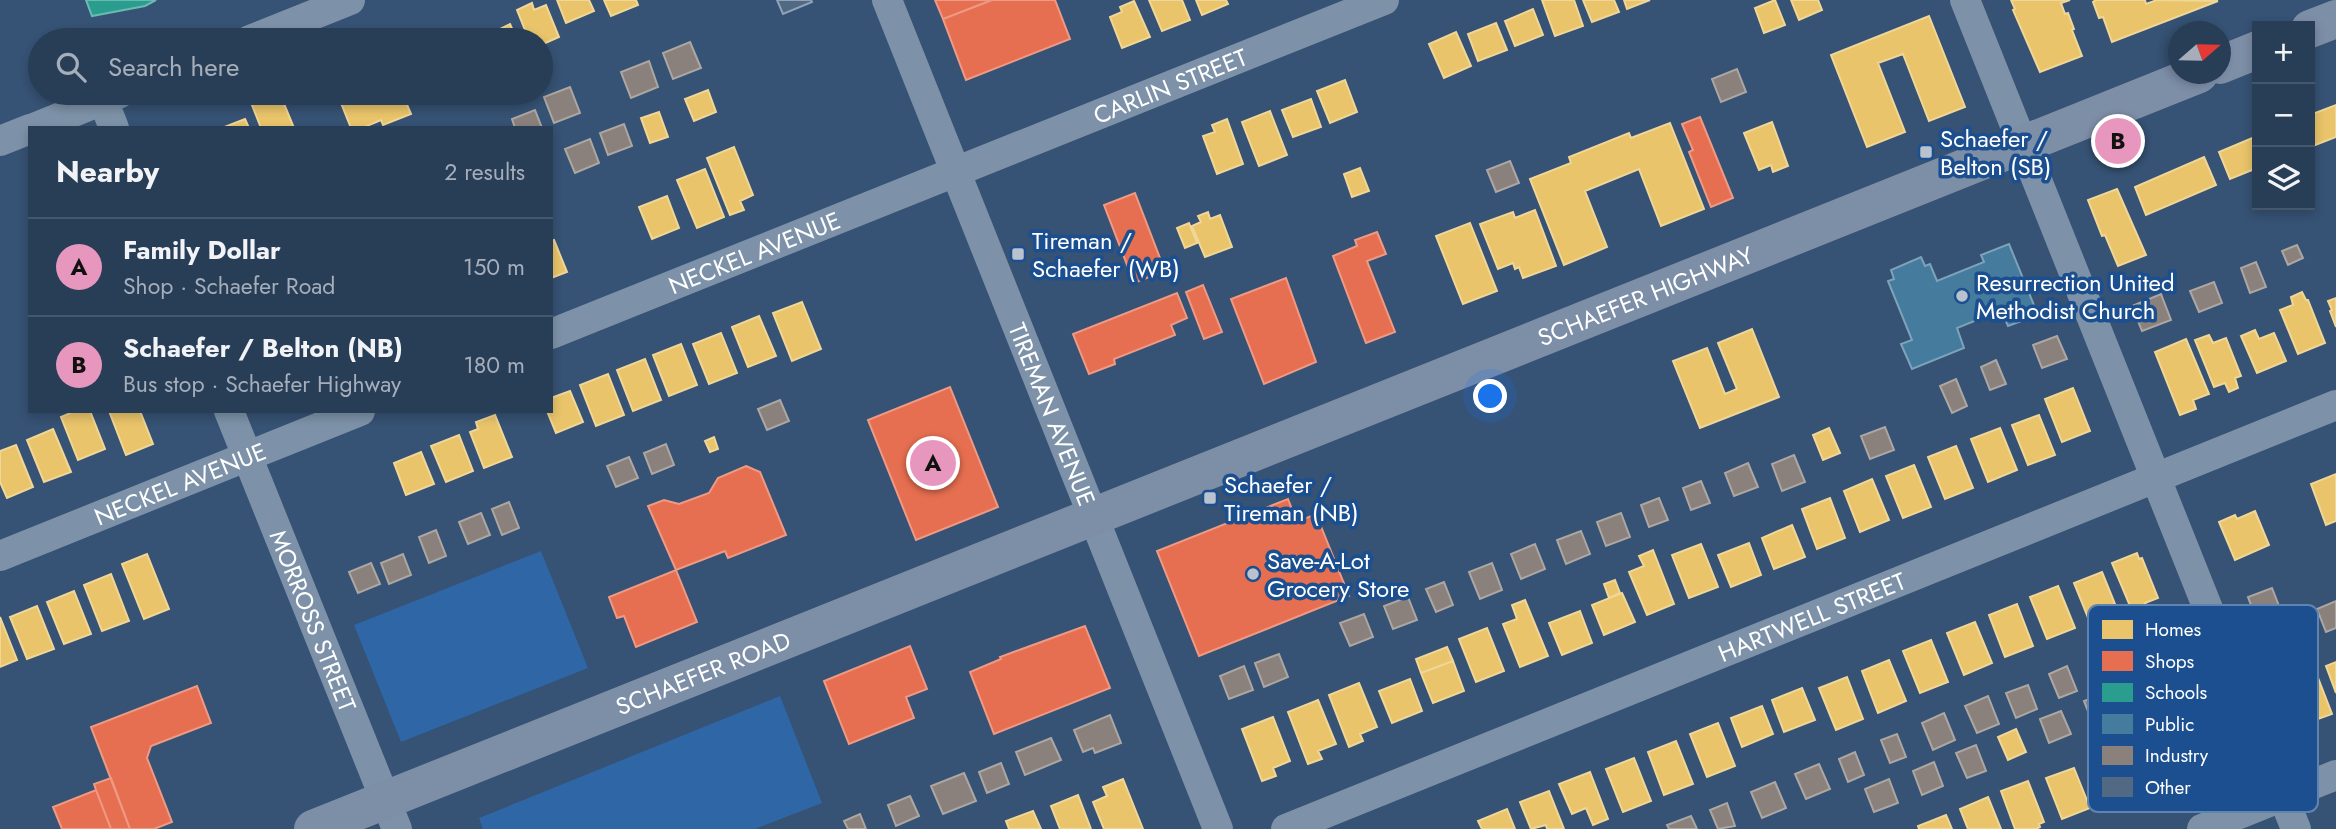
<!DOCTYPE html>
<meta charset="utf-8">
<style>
body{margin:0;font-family:Jost,sans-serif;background:#344961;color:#f1f3f6}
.controls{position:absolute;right:21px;top:21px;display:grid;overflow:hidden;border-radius:0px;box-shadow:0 4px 10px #0003}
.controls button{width:63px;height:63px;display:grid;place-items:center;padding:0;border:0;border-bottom:2px solid #44576d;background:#283e57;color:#f1f3f6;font:35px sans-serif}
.compass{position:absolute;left:2168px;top:21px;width:63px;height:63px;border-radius:50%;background:#283e57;box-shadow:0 4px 10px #0003;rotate:70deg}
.you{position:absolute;left:1491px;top:397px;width:24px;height:24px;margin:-18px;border:5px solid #fff;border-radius:50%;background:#1a73e8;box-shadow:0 0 0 10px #1a73e833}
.badge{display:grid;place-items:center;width:46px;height:46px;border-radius:50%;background:#e797bd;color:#111;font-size:23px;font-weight:700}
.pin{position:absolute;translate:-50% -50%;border:4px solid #fff;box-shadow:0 2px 7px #0006}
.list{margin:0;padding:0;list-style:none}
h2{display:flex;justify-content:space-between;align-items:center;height:91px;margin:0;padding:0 28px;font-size:30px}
h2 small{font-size:23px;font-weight:400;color:#a5aeba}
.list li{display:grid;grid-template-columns:46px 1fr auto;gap:21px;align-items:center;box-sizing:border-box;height:98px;padding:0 28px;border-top:2px solid #44576d}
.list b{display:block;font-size:26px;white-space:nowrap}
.list p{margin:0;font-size:23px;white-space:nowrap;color:#a5aeba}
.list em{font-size:23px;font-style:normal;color:#a5aeba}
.icon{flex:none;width:38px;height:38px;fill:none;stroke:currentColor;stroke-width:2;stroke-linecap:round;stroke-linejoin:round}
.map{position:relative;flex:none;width:2336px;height:829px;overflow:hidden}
.search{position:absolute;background:#283e57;box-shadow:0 4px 10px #0003;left:28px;top:28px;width:525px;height:77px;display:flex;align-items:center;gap:18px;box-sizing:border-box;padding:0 24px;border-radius:38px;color:#a5aeba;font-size:26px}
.panel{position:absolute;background:#283e57;box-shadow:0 4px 10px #0003;left:28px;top:126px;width:525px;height:287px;border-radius:0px}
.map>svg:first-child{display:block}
.green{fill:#2f66a5}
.homes{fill:#e9c46a;stroke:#f0d697;stroke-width:2}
.shops{fill:#e76f51;stroke:#ee9a85;stroke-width:2}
.schools{fill:#2a9d8f;stroke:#6abab1;stroke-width:2}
.public{fill:#457b9d;stroke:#7da3ba;stroke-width:2}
.industry{fill:#8a817c;stroke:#ada7a3;stroke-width:2}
.building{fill:#526984;stroke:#92a2b6;stroke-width:2}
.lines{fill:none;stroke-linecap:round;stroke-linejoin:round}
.minor{stroke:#7d92a8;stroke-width:30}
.major{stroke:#7d8ea7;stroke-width:38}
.poi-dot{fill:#b9c2ce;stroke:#1b4f8f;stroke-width:2.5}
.labels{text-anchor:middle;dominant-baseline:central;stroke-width:7;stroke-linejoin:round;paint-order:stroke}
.street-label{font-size:24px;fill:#fff;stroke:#1b4f8f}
.poi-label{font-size:24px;fill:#fff;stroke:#1b4f8f;text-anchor:start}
.key{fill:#1b4f8f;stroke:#5f84b1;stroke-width:2}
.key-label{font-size:19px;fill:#fff}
</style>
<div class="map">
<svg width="2336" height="829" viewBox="0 0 2336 829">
<rect width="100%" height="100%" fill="#365274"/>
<path class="green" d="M541,551L588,668L401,742L354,625Z
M780,696L822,803L755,829H483L479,818Z"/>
<path class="homes" d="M557,0H589L594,11L566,23Z
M604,0H636L638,5L611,16Z
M1149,0H1182L1190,20L1162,31Z
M1196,0H1226L1228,4L1202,15Z
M1542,0H1574L1583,26L1555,36Z
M1583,0H1614L1619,12L1592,22Z
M1624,0H1650L1627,9Z
M1775,0L1785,25L1764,33L1755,8Z
M1791,0H1818L1822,10L1799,20Z
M2011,0H2070L2061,3L2065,14L2068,13L2074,29L2072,30L2082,56L2040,72L2013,10L2015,9Z
M2096,0H2145L2146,4L2157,0L2218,1L2112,42L2103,17L2099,18L2093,2Z
M1134,1L1150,37L1122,48L1110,17L1122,12L1120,7Z
M532,3L534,10L546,5L559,37L541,45V40H529L517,10Z
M1533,9L1543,35L1515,46L1505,21Z
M1929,16L1965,107L1929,121L1903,54L1878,63L1905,132L1867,147L1831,55Z
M1496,23L1507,50L1478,61L1468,34Z
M510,24L517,40H486L484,37Z
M1456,32L1471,66L1444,78L1429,44Z
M1345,80L1357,112L1330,123L1317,91Z
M708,90L716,112L694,121L685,99Z
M337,93H402L411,114L383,125L381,120L362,128H351Z
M280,94L294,128H261L252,105Z
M1311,99L1321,127L1293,137L1282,110Z
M2336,105V137L2310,147V115Z
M1270,111L1287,155L1259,166L1242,122Z
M659,112L668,137L650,143L641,118Z
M245,119L249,128H222Z
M1227,119L1243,164L1217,174L1203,136L1215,132L1212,125Z
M1772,122L1788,166L1773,172L1771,165L1759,170L1744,133Z
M1670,123L1704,209L1661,226L1639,169L1585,191L1607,247L1564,265L1530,179L1571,163L1569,157L1629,133L1631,138Z
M2257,136V168L2230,179L2219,152Z
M734,147L753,195L740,201L744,210L730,215L707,158Z
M2204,157L2216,185L2146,215L2135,187Z
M1360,168L1369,191L1352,197L1344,174Z
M705,169L724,217L697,228L677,180Z
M2117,189L2146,255L2118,266L2105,235L2102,236L2088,200Z
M667,196L679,228L652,239L639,207Z
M1535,210L1556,266L1523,278L1519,267L1515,269L1513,263L1498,269L1480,224L1513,212L1515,218Z
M1208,212L1210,219L1220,215L1232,247L1205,257L1192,226L1201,222L1198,216Z
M1189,223L1197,243L1185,248L1177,228Z
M1470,223L1497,291L1463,304L1436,236Z
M554,240L567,272L551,278V241Z
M2302,292L2306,300H2308L2325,343L2298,354L2280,310L2293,305L2291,297Z
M2336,298V327L2330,311L2332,310L2328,301Z
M802,302L821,349L792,361L773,313Z
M759,316L776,356L748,367L732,327Z
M1752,329L1779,397L1700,428L1673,361L1707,348L1725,394L1737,389L1718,343Z
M2255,330L2259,339L2274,333L2286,361L2257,373L2241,336Z
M721,333L737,373L709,384L693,344Z
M2209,335L2213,343L2226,338L2241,376L2235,378L2238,388L2229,392L2225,383L2214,387L2195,340Z
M2186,339L2209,394L2193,400L2196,409L2180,415L2155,352Z
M681,344L697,385L669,396L653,355Z
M645,359L661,400L633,411L617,370Z
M608,374L624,415L596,426L580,385Z
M2073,388L2090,431L2062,442L2045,399Z
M570,391L583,422L556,433L547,411H551V398Z
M75,411H90L105,449L78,460L61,417Z
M109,411H140L153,444L126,455Z
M495,415L512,457L484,468L470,432L478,429L476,422Z
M2039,415L2055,455L2028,465L2012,425Z
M1829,428L1840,453L1823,460L1813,435Z
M2000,428L2017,470L1988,482L1971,439Z
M53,429L71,472L44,482L27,440Z
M459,435L473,471L446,482L431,446Z
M714,437L718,449L710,452L705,441Z
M16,445L33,487L7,498L0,482V451Z
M1956,446L1973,488L1945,499L1928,457Z
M421,452L434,484L406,495L394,463Z
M1914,465L1931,507L1903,518L1886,476Z
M2336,474V521L2326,525L2311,484Z
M1872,479L1889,520L1860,532L1844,491Z
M1830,498L1845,538L1817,549L1802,509Z
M2255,511L2269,545L2235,560L2219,522L2235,515L2237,519Z
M1792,525L1805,557L1774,569L1762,538Z
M1749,543L1761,575L1731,587L1718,555Z
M1701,544L1718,587L1689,598L1672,555Z
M1653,550L1674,604L1647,615L1629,572L1644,566L1639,556Z
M2137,553L2139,559L2142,558L2158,598L2145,603L2149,612L2135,618L2112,563Z
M147,554L169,609L144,619L122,564Z
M2102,572L2119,614L2091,625L2074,583Z
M111,574L129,621L102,631L84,585Z
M1615,580L1620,593L1609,598L1604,584Z
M2058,586L2075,628L2047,639L2030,597Z
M74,591L91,634L64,644L47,602Z
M1622,593L1635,622L1604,635L1592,605Z
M1525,600L1548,656L1520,667L1503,624L1517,619L1512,605Z
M2017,604L2033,646L2005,657L1989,615Z
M37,606L54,649L27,659L10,617Z
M1580,611L1592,643L1562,655L1549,623Z
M0,617L17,660L0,667Z
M1975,622L1992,663L1964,675L1947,633Z
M1487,628L1504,671L1476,682L1459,639Z
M1931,640L1948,682L1920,693L1903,651Z
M1447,647L1453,661L1421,673L1416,659Z
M1889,660L1906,701L1878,713L1862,671Z
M1453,661L1464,691L1433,703L1421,673Z
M2336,662V693L2326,666Z
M2315,670L2332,714L2304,724L2288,681Z
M1847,677L1863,719L1836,730L1819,688Z
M1410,679L1422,711L1392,723L1379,691Z
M1359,683L1377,727L1360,734L1363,741L1349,747L1329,695Z
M1802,688L1815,720L1784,732L1772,700Z
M1318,700L1336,744L1318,751L1322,759L1308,764L1288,712Z
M1762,706L1773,734L1742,747L1731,718Z
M1273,717L1290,761L1273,768L1276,776L1262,781L1242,729Z
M1718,723L1735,766L1707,777L1690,734Z
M2016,729L2026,752L2008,760L1998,737Z
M1676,741L1693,784L1664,795L1648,752Z
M1634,758L1651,801L1623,812L1606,769Z
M2074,768L2090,808L2062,819L2046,778Z
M1590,772L1608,819L1593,825L1586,808L1572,814L1559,784Z
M1123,779L1143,829H1104L1093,802L1107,796L1103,787Z
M2028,781L2044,822L2039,824L2040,827L2036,829H2015L2001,791Z
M1549,791L1564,829H1547L1546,825L1531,829L1520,802Z
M1078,795L1091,829H1060L1051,806Z
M1988,797L2001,829H1968L1960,809Z
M1507,809L1515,829H1482L1478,821Z
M1033,811L1041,829H1009L1006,821Z
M1946,815L1952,829H1919L1918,826Z"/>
<path class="shops" d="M935,0H992L943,19Z
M992,0H1055L1070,39L966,80L943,19Z
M1700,117L1733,198L1711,207L1689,152L1693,150L1682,124Z
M1135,193L1165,271L1134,283L1104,205Z
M1377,232L1386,254L1367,261L1395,332L1366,343L1333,256L1357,246L1355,240Z
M1286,278L1316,362L1264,384L1231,299Z
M1203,285L1222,332L1204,339L1186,292Z
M1177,293L1187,318L1171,325L1175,335L1114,359L1115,364L1089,374L1073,334Z
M950,387L998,507L916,540L868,420Z
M746,466L760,472L786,535L728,558L725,551L676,570L648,506L664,500L679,504L709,493L718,478Z
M1288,499L1297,522L1316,514L1349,596L1199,656L1157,551Z
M676,570L697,622L636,647L624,616L617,618L609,597Z
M1085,626L1110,688L994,734L970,672L1001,659L1000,657Z
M910,646L927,689L906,697L914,718L849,744L824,681Z
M197,686L211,723L151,746L147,758L172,822L154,829H130L91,727Z
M111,778L130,829H111L96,790L94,784Z
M96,790L111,829H62L53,807Z"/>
<path class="schools" d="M86,0H156L145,6L92,16Z"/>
<path class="public" d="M2009,244L2038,315L2008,326L2001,310L1957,328L1964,348L1912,369L1901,344L1912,340L1888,281L1894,279L1891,270L1921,257L1925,266L1930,264L1937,281L1984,262L1981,255Z"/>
<path class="industry" d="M690,42L701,68L673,79L663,53Z
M649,61L658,87L631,98L621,72Z
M1737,69L1746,92L1721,102L1712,79Z
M570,87L580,113L554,123L544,97Z
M535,110L542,128H515L512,119Z
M624,124L632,146L608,155L600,133Z
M590,139L599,163L575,173L565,149Z
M1510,161L1519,183L1496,192L1487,170Z
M2297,245L2303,258L2288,265L2282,251Z
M2256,262L2266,287L2250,293L2241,268Z
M2214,282L2222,303L2199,312L2190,291Z
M2161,294L2171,320L2142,331L2132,306Z
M2057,336L2067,359L2042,368L2033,345Z
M1996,360L2006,384L1990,390L1981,367Z
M1956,379L1967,406L1952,413L1940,386Z
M780,400L789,421L767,430L758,409Z
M1885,427L1894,450L1870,459L1861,436Z
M666,444L674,465L652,474L644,453Z
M1794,455L1805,482L1782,491L1772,464Z
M629,457L638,478L616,487L607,466Z
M1748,463L1758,487L1734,496L1725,473Z
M1701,481L1710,503L1691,510L1683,488Z
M1659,498L1668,520L1649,527L1641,505Z
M509,502L519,528L502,535L492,509Z
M481,513L490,535L468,544L459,522Z
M1621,513L1630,537L1606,546L1597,522Z
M436,530L446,556L429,563L419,537Z
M1581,531L1590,554L1566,564L1557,540Z
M1535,544L1545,569L1521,579L1511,554Z
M403,554L411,575L389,584L381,563Z
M371,563L380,584L358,593L349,572Z
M1492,563L1502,590L1480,599L1469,572Z
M1444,582L1453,605L1436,612L1426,589Z
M2272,588L2281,611L2257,621L2248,597Z
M1408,597L1417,620L1393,629L1384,606Z
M2336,601V628L2326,632L2317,609Z
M1364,614L1373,637L1350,646L1340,623Z
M1279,654L1288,677L1264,687L1255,663Z
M1244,666L1253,690L1229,699L1220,676Z
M2067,666L2077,691L2059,698L2049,674Z
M2028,685L2037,709L2016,718L2006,693Z
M2105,693L2113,716L2093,724L2084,701Z
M1988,696L1999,724L1977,733L1965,706Z
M2061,711L2071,734L2049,743L2040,719Z
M1944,713L1955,740L1933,750L1922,723Z
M1110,715L1121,743L1095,753L1093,748L1083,752L1074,730Z
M1897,734L1906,757L1890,763L1881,740Z
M1051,738L1061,760L1025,775L1016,752Z
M1976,745L1986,771L1967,778L1956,753Z
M1855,752L1864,775L1848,782L1839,759Z
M1934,762L1943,786L1922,795L1913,771Z
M1001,763L1009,784L987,793L979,772Z
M1819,764L1830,789L1806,799L1795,774Z
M964,773L976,801L943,814L931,786Z
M1889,779L1898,803L1874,812L1865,789Z
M1775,782L1786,808L1762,818L1751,792Z
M910,796L919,816L896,826L888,805Z
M1727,803L1735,826L1718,829L1710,810Z
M860,814L866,829H848L844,821Z
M1691,816L1697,829H1669L1667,825Z"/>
<path class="building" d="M777,0H811L812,2L783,14Z"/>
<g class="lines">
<g class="minor">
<path id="s1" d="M887,0L1218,829"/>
<path d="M1965,0L2296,829"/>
<path d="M250,40L350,0"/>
<path d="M103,100L114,128"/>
<path d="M34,128L120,93"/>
<path d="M0,141L30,129"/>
<path id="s2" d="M551,334L1384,0"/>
<path id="s3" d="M229,411L397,829"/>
<path id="s4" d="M0,556L360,411"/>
<path id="s5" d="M1286,829L2336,405"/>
<path d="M2202,829L2336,775"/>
</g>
<g class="major">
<path d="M2310,29L2336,19"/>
<path d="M2220,65L2257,50"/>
<path id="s6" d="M313,829L2199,74"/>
</g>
</g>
<g class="poi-dot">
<rect x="1919" y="145" width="14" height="14" rx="3.5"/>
<rect x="1011" y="247" width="14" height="14" rx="3.5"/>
<circle cx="1962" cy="296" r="7"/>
<rect x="1203" y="491" width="14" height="14" rx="3.5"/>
<circle cx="1253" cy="574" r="7"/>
</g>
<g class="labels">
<g class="street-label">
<text stroke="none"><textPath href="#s2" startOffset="667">CARLIN STREET</textPath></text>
<text stroke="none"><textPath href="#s2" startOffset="219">NECKEL AVENUE</textPath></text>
<text stroke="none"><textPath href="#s6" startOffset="1435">SCHAEFER HIGHWAY</textPath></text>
<text stroke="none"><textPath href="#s1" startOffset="446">TIREMAN AVENUE</textPath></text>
<text stroke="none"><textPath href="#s4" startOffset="194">NECKEL AVENUE</textPath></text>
<text stroke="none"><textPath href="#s5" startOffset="567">HARTWELL STREET</textPath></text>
<text stroke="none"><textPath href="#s3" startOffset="226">MORROSS STREET</textPath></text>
<text stroke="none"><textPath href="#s6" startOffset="420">SCHAEFER ROAD</textPath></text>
</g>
<g class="poi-label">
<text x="1940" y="138">Schaefer /<tspan x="1940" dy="28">Belton (SB)</tspan></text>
<text x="1032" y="240">Tireman /<tspan x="1032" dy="28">Schaefer (WB)</tspan></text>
<text x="1976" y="282">Resurrection United<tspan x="1976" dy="28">Methodist Church</tspan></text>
<text x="1224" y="484">Schaefer /<tspan x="1224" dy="28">Tireman (NB)</tspan></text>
<text x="1267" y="560">Save-A-Lot<tspan x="1267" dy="28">Grocery Store</tspan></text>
</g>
</g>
<rect x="2088" y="605" width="230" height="207" rx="10" class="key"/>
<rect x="2102" y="620" width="31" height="19" fill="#e9c46a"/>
<rect x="2102" y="651" width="31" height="20" fill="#e76f51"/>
<rect x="2102" y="683" width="31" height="19" fill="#2a9d8f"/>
<rect x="2102" y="714" width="31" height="20" fill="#457b9d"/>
<rect x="2102" y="746" width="31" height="19" fill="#8a817c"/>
<rect x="2102" y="777" width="31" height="20" fill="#526984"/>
<g class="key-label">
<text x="2145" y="636">Homes</text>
<text x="2145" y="668">Shops</text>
<text x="2145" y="699">Schools</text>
<text x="2145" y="731">Public</text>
<text x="2145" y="762">Industry</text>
<text x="2145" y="794">Other</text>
</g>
</svg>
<div class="controls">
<button>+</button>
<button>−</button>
<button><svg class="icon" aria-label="layers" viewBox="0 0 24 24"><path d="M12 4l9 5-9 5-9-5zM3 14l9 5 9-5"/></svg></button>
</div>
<svg class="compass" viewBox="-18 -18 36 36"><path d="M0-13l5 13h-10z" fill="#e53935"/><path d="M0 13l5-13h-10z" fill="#a5aeba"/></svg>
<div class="you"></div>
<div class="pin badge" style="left:933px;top:463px">A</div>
<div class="pin badge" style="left:2118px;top:141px">B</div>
<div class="search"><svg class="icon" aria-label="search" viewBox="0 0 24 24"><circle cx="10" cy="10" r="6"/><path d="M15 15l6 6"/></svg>Search here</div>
<section class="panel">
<h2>Nearby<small>2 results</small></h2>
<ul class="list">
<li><span class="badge">A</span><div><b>Family Dollar</b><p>Shop · Schaefer Road</p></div><em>150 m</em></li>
<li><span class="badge">B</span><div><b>Schaefer / Belton (NB)</b><p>Bus stop · Schaefer Highway</p></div><em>180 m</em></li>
</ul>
</section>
</div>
